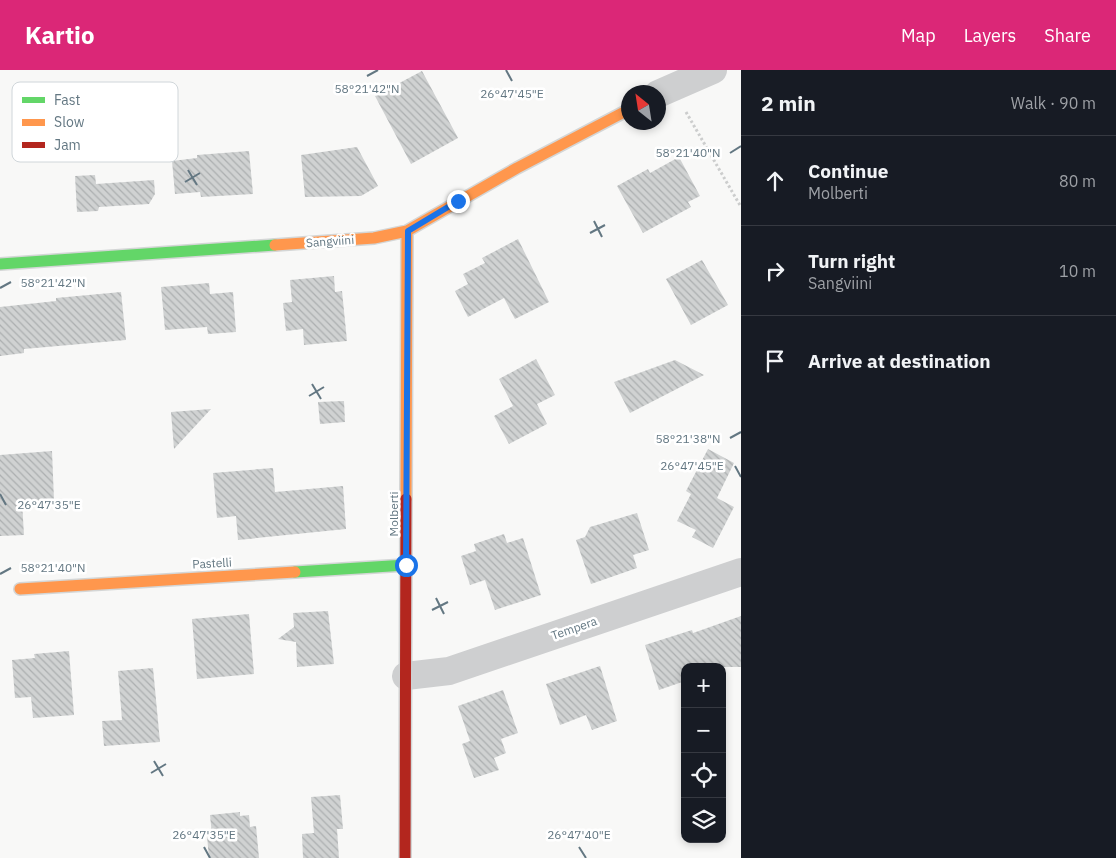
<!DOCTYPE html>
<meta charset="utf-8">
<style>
body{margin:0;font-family:"IBM Plex Sans",sans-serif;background:#20242c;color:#f1f3f6}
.controls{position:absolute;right:15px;bottom:15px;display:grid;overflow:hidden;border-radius:10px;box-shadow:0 2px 8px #0003}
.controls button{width:45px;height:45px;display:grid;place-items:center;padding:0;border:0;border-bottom:1px solid #363941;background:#171b24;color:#f1f3f6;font:25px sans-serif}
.compass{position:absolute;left:621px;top:15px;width:45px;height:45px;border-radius:50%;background:#171b24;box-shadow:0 2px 8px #0003;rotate:330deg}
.stop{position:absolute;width:15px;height:15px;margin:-11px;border:4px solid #1a73e8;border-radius:50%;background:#fff}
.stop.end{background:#1a73e8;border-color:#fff;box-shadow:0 1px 5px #0008}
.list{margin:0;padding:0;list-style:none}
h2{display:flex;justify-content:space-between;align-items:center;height:65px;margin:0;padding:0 20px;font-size:21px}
h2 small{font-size:16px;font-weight:400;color:#9ea1a6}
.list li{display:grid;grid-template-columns:32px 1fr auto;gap:15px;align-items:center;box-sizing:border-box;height:90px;padding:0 20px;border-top:1px solid #363941}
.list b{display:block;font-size:19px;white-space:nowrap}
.list p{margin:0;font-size:16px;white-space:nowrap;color:#9ea1a6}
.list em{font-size:16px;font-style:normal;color:#9ea1a6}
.icon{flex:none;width:28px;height:28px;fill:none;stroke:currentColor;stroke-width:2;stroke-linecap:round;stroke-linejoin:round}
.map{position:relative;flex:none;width:741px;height:788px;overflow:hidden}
header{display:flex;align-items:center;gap:30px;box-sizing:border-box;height:70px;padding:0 25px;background:#db2777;color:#fff}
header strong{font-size:24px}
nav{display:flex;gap:28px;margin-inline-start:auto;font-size:18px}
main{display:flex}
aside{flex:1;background:#171b24}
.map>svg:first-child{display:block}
.building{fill:url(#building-back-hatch)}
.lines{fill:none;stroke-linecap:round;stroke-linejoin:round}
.fast-casing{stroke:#d4d6d6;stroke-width:14}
.slow-casing{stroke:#d4d6d6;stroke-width:14}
.jam-casing{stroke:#d4d6d6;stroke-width:14}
.path{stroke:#cccdcd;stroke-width:3;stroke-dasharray:2.5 2.5;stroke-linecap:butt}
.street{stroke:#cecfd0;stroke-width:28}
.fast{stroke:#63d668;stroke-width:11}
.slow{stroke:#ff974d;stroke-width:11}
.jam{stroke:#b3261e;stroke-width:11}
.route{stroke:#1a73e8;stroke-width:6}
.ticks{fill:none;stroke:#637782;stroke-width:2}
.labels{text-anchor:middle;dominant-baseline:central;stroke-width:5;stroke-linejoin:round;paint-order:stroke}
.street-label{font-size:12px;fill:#637782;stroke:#fff}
.key{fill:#fff;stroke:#d0d6da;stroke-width:1}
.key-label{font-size:14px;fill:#637782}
.ticks-label{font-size:12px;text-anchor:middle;fill:#637782;stroke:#fff;stroke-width:5;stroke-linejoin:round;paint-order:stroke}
</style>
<header>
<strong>Kartio</strong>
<nav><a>Map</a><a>Layers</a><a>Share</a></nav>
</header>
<main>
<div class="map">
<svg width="741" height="788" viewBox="0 0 741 788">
<defs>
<pattern id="building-back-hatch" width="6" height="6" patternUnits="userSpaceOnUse" patternTransform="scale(1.25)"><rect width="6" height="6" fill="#d0d2d2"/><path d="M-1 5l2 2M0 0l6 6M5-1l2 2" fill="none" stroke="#acafb0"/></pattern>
</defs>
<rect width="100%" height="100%" fill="#f8f8f7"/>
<path class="building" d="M422,1L458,68L411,94L375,26Z
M357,77L378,116L361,126L305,127L301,85Z
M249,81L253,124L201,127L200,122L175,124L172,91L197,88V85Z
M679,87L700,126L688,132L691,137L643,163L617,116L648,99L650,103Z
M95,105L96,114L154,110L155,124L149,134L99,137L98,141L77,142L75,106Z
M518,169L549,232L515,249L504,228L468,247L455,221L468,214L463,204L485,193L482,188Z
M702,190L728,235L691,255L666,209Z
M334,206L335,222L342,221L347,271L304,275L303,259L286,261L283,233L292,232L290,210Z
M209,213L210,224L233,222L236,262L208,264L207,257L165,260L161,217Z
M121,222L126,270L24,279V283L0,286V237L56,231V228Z
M536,289L555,325L537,334L547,354L509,374L494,346L513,336L499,309Z
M675,290L704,305L630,343L614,312Z
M344,331L345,352L320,354L318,332Z
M211,339L174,379L171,342Z
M708,379L734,393L717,428L734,437L713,478L692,467L696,460L677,451L691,424L686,421Z
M52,381L54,430L22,432L24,465L0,466V385Z
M273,398L275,422L343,416L346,459L238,470L236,446L217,448L213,403Z
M637,443L649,480L633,485L637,498L591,514L576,470L585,467L590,457Z
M504,464L507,473L523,468L541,525L495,540L485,510L470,515L461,486L476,481L474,474Z
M328,541L334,594L297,597L296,572L278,569L294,557L293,543Z
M249,544L254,604L197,609L192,549Z
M741,546V597H685V611L659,620L645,575L692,560L693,563Z
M69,581L74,645L33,648L31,627L15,628L12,590L35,588L34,584Z
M600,596L617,651L592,660L586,645L560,655L546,614Z
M153,598L160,672L104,676L102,651L122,650L118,601Z
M503,620L518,663L501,669L506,683L494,688L499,700L474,708L462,674L470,671L458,636Z
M340,725L343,759H337L339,788H303L302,764L314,763L311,727Z
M240,742V746L249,745L250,757L256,756L259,788H209L207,766L212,765L210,745Z"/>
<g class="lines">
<defs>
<path id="fast" d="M0,194L275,175
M295,502L406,495"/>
<path id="slow" d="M275,175L374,168L407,161L517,98L628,40
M406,429L407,161
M20,519L295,502"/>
<path id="jam" d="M405,788L406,429"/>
</defs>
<use href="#fast" class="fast-casing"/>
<use href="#slow" class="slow-casing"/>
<use href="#jam" class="jam-casing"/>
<path class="path" d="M686,42L741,137"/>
<path class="street" d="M658,24L713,0
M406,606L449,601L741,502"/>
<use href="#fast" class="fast"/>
<use href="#slow" class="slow"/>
<use href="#jam" class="jam"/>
</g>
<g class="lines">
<path class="route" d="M406,495L408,161L458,131"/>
</g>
<path class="ticks" d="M506,0L512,11M367,6L378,0M730,83L741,76M188,100L197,115M185,112L200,103M594,151L602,167M590,163L605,155M0,218L11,212M312,314L321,329M309,326L324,317M730,368L741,362M735,396L741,407M0,424L6,435M0,504L11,498M436,528L444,544M432,540L448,532M154,691L163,706M151,703L166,694M204,777L210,788M579,777L586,788"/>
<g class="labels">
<g class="street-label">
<text transform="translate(330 171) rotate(-4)">Sangviini</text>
<text transform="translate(393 444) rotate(-90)">Molberti</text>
<text transform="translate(212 493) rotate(-3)">Pastelli</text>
<text transform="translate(574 558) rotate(-19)">Tempera</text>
</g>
</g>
<rect x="12" y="12" width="166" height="80" rx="8" class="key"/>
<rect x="22" y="27" width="23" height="6" fill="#63d668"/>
<rect x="22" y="49" width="23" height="7" fill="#ff974d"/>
<rect x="22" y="72" width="23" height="6" fill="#b3261e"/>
<g class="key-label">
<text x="54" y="35">Fast</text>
<text x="54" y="57">Slow</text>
<text x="54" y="80">Jam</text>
</g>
<g class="ticks-label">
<text x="367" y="23">58°21'42"N</text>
<text x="512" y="28">26°47'45"E</text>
<text x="688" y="87">58°21'40"N</text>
<text x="53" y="217">58°21'42"N</text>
<text x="688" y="373">58°21'38"N</text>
<text x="692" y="400">26°47'45"E</text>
<text x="49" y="439">26°47'35"E</text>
<text x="53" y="502">58°21'40"N</text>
<text x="204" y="769">26°47'35"E</text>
<text x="579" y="769">26°47'40"E</text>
</g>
</svg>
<div class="controls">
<button>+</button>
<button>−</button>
<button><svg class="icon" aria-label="locate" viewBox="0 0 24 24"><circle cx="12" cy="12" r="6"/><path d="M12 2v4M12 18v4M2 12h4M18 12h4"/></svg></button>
<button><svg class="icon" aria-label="layers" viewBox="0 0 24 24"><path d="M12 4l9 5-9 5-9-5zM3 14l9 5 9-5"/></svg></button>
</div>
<svg class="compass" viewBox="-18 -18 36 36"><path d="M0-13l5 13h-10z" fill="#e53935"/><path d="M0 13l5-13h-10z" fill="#9ea1a6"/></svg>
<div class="stop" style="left:406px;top:495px"></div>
<div class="stop end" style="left:458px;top:131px"></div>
</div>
<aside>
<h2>2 min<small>Walk · 90 m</small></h2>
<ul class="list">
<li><svg class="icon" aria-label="ahead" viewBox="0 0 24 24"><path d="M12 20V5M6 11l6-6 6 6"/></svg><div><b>Continue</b><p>Molberti</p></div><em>80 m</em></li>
<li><svg class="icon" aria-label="right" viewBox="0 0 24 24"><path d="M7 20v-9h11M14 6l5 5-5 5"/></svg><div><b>Turn right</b><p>Sangviini</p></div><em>10 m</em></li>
<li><svg class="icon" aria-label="arrive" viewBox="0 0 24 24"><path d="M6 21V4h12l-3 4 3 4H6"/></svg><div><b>Arrive at destination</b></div></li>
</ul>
</aside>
</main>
